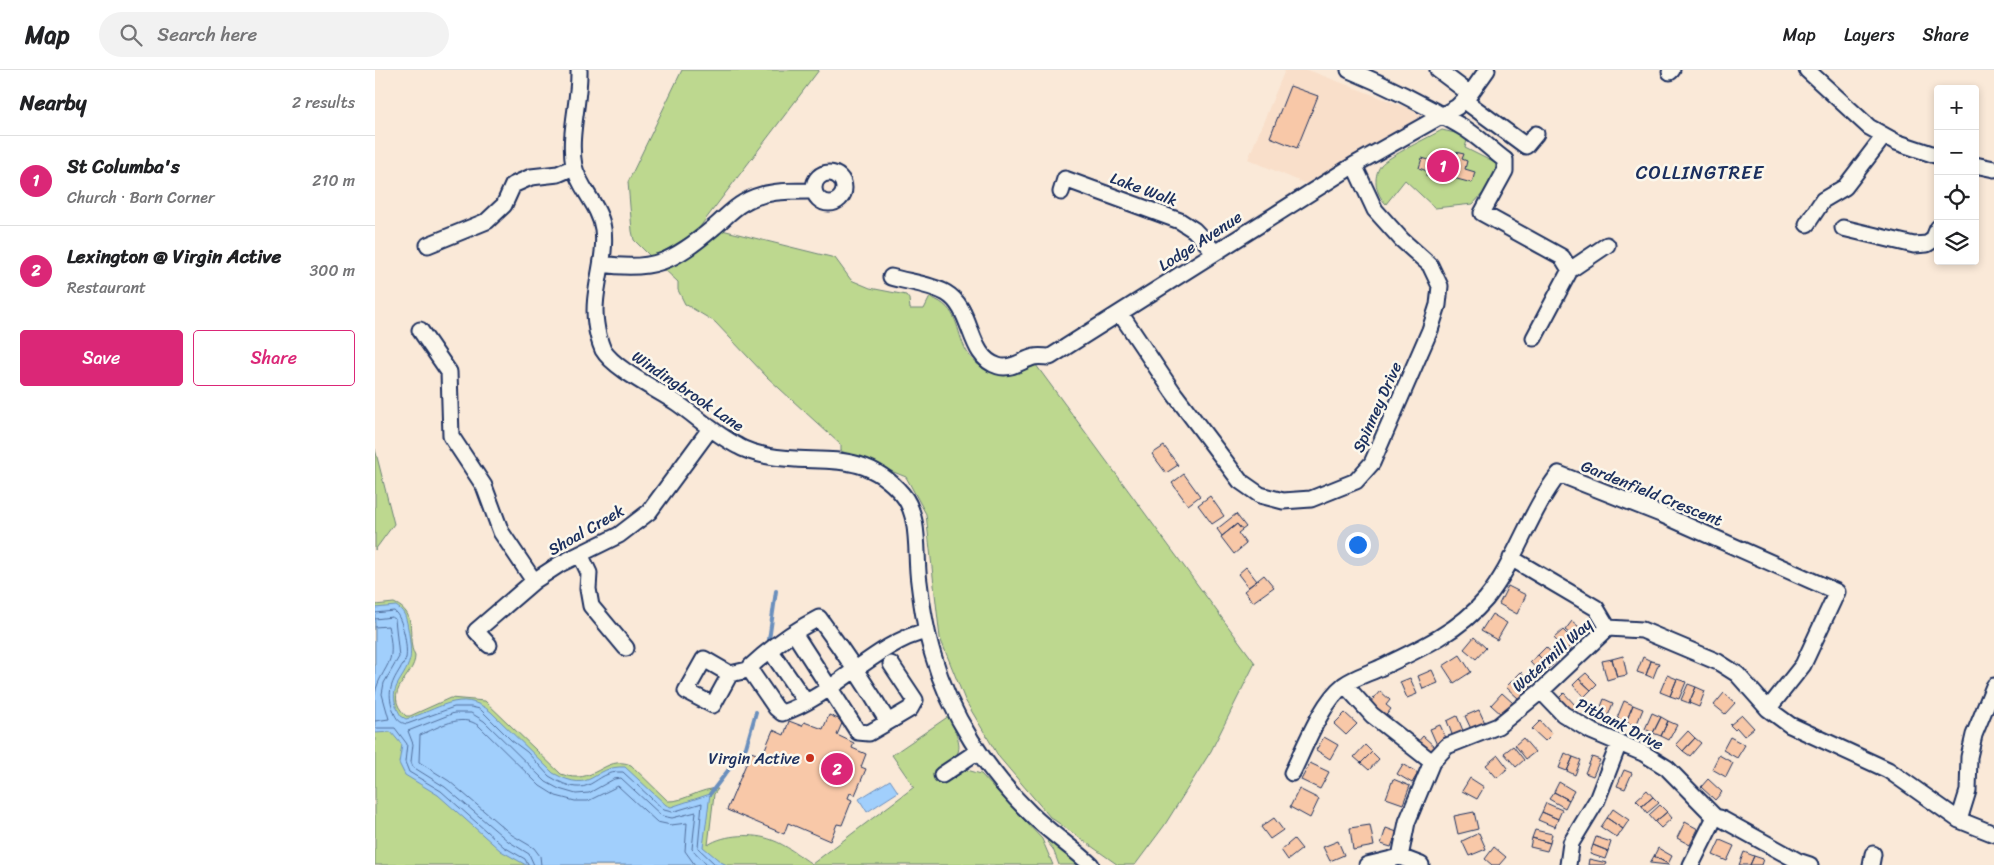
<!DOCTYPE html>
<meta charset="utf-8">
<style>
body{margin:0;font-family:Sriracha,sans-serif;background:#f2f2f2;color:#202124}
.controls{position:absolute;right:15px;top:15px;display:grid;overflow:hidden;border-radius:5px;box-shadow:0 2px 8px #0003}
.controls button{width:45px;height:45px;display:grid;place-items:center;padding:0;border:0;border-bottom:1px solid #e0e0e0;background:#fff;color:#202124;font:25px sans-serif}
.you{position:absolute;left:982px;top:474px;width:18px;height:18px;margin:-12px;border:4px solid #fff;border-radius:50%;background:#1a73e8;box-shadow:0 0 0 8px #1a73e833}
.badge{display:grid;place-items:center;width:32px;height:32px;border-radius:50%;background:#db2777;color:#fff;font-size:16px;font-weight:700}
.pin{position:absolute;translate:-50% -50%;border:2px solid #fff;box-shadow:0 1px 5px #0006}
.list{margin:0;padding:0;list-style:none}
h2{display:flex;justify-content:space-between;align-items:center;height:65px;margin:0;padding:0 20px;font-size:21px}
h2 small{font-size:16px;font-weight:400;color:#757577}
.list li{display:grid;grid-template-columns:32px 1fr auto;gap:15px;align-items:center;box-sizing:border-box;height:90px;padding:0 20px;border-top:1px solid #e0e0e0}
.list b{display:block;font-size:19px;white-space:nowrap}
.list p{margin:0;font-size:16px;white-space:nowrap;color:#757577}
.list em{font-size:16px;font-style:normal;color:#757577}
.actions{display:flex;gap:10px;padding:15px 20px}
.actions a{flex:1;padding:11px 0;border:1px solid #db2777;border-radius:5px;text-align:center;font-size:18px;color:#db2777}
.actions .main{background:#db2777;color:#fff}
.icon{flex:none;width:28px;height:28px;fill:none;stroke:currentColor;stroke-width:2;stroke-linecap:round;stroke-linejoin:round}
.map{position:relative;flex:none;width:1619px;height:795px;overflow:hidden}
header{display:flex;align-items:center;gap:30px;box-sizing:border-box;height:70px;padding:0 25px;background:#fff;border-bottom:1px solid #e0e0e0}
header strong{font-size:24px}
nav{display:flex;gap:28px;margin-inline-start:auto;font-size:18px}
.search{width:350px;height:45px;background:#f2f2f2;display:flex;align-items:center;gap:12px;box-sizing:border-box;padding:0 18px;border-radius:28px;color:#757577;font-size:19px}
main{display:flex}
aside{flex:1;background:#fff}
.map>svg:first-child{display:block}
.built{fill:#f9dfca}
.green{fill:#bdd88f;stroke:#6c8476}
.water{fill:#a1cffc;stroke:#6b8fbd}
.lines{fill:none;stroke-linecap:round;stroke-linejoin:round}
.shore{stroke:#516f9d;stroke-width:1}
.stream{stroke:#6b8fbd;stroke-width:4}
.building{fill:#f8c8a8;stroke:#1b2f5e}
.minor-casing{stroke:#1b2f5e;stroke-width:19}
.minor{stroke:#fbf7ec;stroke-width:15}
.poi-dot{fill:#c8321e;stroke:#fbf7ec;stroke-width:2}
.labels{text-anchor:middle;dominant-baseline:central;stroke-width:5;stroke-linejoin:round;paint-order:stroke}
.street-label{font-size:16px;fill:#1b2f5e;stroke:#fbf7ec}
.poi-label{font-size:16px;fill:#1b2f5e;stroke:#fbf7ec;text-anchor:end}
.quarter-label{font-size:19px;letter-spacing:1px;fill:#1b2f5e;stroke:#fbf7ec}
</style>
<header>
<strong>Map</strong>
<div class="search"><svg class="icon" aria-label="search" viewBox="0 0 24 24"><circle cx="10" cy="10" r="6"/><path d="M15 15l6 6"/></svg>Search here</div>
<nav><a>Map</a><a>Layers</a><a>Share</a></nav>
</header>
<main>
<aside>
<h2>Nearby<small>2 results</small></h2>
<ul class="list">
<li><span class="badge">1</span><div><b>St Columba's</b><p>Church · Barn Corner</p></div><em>210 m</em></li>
<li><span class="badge">2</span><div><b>Lexington @ Virgin Active</b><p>Restaurant</p></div><em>300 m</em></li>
</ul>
<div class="actions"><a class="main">Save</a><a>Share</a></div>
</aside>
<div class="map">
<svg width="1619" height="795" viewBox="0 0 1619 795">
<rect width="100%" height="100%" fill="#fae9d8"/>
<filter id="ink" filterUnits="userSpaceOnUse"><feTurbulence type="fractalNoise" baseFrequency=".02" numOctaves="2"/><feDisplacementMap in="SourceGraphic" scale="10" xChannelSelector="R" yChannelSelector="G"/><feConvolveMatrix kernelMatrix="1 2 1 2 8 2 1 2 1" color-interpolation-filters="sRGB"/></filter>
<g filter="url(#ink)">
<path class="built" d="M910,0H933L1051,45L931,114L873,89Z"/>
<path class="green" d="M307,0H444L321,162L284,184L275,186L259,170L257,161L253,112Z
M1067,60L1093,66L1090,78L1122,94L1118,112L1098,134L1060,138L1030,110L1011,134C1001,124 997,108 1006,95C1011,88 1056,66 1067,60Z
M343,159L460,188L476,210L495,218L531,225L534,229L535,239H549L555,227C586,239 579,259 592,282C608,308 637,306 661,295L880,593L836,681L789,756L760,795H743L675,747L624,687L590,630L565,568L551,444L531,407L466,381V375L392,307L340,252L310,234L303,220V212L288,198Z
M0,379L19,454L0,480Z
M19,533C45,544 30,567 40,586C40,607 5,621 31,646H35L75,628L110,631L186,704C220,717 229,684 256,695L293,731C310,732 326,717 343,719L339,724L333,775C349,764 379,763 397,770C411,775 425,786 437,794L539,717L517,685L574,646C578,658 591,677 579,688C575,692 568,696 563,700L572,712L592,700L606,704L667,769L678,795H0V535Z
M675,770L706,795H684L678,779L672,772Z"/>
<path class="water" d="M21,536C24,538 27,540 29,544C33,550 37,582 35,589C29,613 9,617 26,646L31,649C62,641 86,617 116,642L178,703C220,726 216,695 250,697L291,735L296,737L335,724L328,777L346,792L352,795H151L126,781L63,725L30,705L24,693L27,675L16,662L0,663V538Z
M515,710L523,722L492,742L484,729Z"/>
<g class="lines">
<path class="shore" d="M0,543L19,541C28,547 33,578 31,588C30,592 26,596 25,599C15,615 12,624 19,642C21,649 25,653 32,654L79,637H96L105,639L136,670L152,682L174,706C219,734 216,700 248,702L289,740L297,742L327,733L323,778L341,795
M0,549L17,547L20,549L24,587L9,613L7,624L14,649L0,651
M0,557L13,556C15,565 17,575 16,584C15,597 2,607 0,625
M0,658H20L32,674L30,692L34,702L66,721L129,777L150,789L153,795
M159,795L154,784L133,771L70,717L38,697L36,692L38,674L33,661L79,643H96L109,651L171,712L184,719L201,724L214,723L239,709L246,708L287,746L297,748L321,742L317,779L332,795
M166,795L165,786L159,778L137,765L74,711L44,692L45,665C63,658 86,642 104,656L165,716L181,726L200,731H213L243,716L282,752L296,755L312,753L310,781L320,795"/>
<path class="stream" d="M394,570L401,521
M335,724L371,677L381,642"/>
</g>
<path class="building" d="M915,16L943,26L922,78L895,67Z
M1080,82L1089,84L1087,89L1092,91L1090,99L1100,102L1097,113L1063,104L1062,109L1051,106L1052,101L1044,98L1047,88L1064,93L1066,83L1079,87Z
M789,376L803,395L791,403L777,384Z
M809,404L825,426L813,435L797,413Z
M835,426L849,446L837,454L823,435Z
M861,444L871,457L867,460L862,454L847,466L842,459Z
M862,454L867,460L863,463L871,474L859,484L846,467Z
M871,497L882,511L873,517L863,504Z
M889,505L899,517L878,532L869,521Z
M1133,516L1151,525L1142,544L1124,534Z
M1117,544L1132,553L1122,570L1106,561Z
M1197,551L1210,562L1203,570L1190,560Z
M1188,560L1200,572L1191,581L1179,568Z
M1099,567L1111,578L1101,589L1089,579Z
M1171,577L1183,590L1175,597L1163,585Z
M1085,585L1096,602L1079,613L1068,596Z
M1163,585L1175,597L1167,605L1155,592Z
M1248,586L1252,605L1242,607L1237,589Z
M1268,587L1276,591L1271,605L1262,602Z
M1237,589L1242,607L1232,610L1227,591Z
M1276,591L1284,593L1278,608L1271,605Z
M1057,600L1063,613L1048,619L1043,606Z
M1146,602L1158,614L1150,622L1138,610Z
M1211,603L1222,614L1216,620L1204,609Z
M1292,605L1302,609L1295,626L1285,622Z
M1035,608L1042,624L1032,628L1025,612Z
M1204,609L1216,620L1209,627L1198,615Z
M1302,609L1311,612L1304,629L1295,626Z
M1138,610L1150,622L1144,629L1131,617Z
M1313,614L1321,617L1314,633L1306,630Z
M1321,617L1330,621L1324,637L1314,633Z
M1005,621L1015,630L1011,635L1016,639L1009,648L994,634Z
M1127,623L1138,633L1127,645L1116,635Z
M1189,623L1201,636L1195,642L1183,629Z
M1349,623L1360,633L1350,644L1339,635Z
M1229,629L1238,633L1231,651L1222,647Z
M1249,631L1258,635L1251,652L1242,648Z
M1258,635L1268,639L1261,656L1251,652Z
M1104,640L1111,655L1097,661L1090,646Z
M970,643L982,654L971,665L959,654Z
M1277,643L1286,647L1278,663L1270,659Z
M454,645L468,651L462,665L479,673L477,678L491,684L486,697L491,699L480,725L475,723L473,728L477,730L467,755L462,754L455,771L413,753L409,764L352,740L376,682L387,686L398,660L409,665L414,651L427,656L429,652L448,659Z
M1367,645L1379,658L1369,666L1362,658L1360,660L1355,655Z
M1082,646L1089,663L1078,667L1072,651Z
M1286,647L1293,651L1286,666L1278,663Z
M1165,651L1177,664L1170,671L1157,659Z
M1293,651L1302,655L1294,670L1286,666Z
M1065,655L1072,670L1062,675L1055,659Z
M1313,661L1320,668L1308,681L1301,674Z
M1048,666L1060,677L1053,685L1041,674Z
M949,667L963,675L955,689L941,680Z
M1355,667L1370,675L1362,688L1348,680Z
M1148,668L1160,682L1151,689L1140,675Z
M1320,668L1326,673L1315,686L1308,681Z
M990,675L997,682L986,693L979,687Z
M1138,676L1149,690L1141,697L1129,683Z
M997,682L1004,689L994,700L986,693Z
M1190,683L1198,687L1192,701L1184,698Z
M1123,685L1133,698L1122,708L1111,695Z
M1344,685L1358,693L1351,707L1337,699Z
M1198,687L1206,690L1200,705L1192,701Z
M1217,687L1225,690L1218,706L1210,703Z
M935,693L954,702L945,719L926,710Z
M1028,694L1043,703L1037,713L1022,704Z
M1249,700L1257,703L1250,719L1242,716Z
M1095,708L1109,717L1102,729L1087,721Z
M1018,709L1035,716L1028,734L1011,728Z
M1333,709L1347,722L1340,730L1326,717Z
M1184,712L1199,721L1194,730L1179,722Z
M924,719L944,729L935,748L915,737Z
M1272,720L1278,727L1267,736L1261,730Z
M1179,722L1194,730L1190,738L1174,729Z
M1278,727L1284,733L1272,743L1267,736Z
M1171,733L1187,740L1183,749L1167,742Z
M1285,735L1292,742L1280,752L1274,745Z
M1238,739L1254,750L1248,759L1232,748Z
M1099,742L1103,759L1083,764L1079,746Z
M1167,742L1183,749L1180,757L1163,750Z
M1292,742L1297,748L1286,758L1280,752Z
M899,748L908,760L895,769L886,757Z
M1232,748L1248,759L1242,768L1226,757Z
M1310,752L1323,759L1315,775L1302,768Z
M995,755L999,776L978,780L975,758Z
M1011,758L1022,762L1016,777L1006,774Z
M1160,760L1177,764L1175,773L1157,768Z
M1104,763L1111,779L1094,786L1087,771Z
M1221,767L1236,772L1233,781L1218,775Z
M1157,768L1175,773L1172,781L1155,777Z
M919,769L927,779L913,790L906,780Z
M1345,770L1359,776L1352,791L1338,785Z
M963,771L969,785L955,791L948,777Z
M1218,775L1233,781L1230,789L1215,784Z
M1119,777L1131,787L1124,795H1117L1110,789Z
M1283,778L1297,786L1293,794L1279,786Z
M1369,782L1379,786L1375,795H1364Z
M1279,786L1293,794V795L1275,793Z
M1379,786L1388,789L1386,795H1375Z
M1214,789L1232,793L1231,795H1213Z"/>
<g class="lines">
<defs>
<path id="minor" d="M204,0C205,31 193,65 199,96C204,118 225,136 228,159C232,191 216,222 221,254C222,262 225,273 228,280C239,299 283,320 302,333C322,347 340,364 363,376C371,381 383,384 393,386C443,396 487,377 527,424C546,446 540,485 544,512C547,537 551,562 558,585C575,645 611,700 655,743C674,762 697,777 716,795
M974,0C1013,16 1048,34 1084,55C1101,64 1115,79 1130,90V101L1107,143L1187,187L1195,200L1159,268
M1063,0L1095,24
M1432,0L1494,57L1521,72L1563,86
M1295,2L1297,0
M1090,31L1151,76L1161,64
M1600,95L1619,99
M439 118a15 15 0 1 1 30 0a15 15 0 1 1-30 0Z
M686,122L690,109L805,151L819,160L839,181
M1432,154L1448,130L1470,117L1509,66
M1468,158L1539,175L1552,174L1558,170L1563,158
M53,175L112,151L129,135L138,115L156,107L183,104L199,97
M227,194C278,202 299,191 338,158C348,150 357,139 368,133C389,120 415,121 439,121
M1195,200L1232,175
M516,207C533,212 555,214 571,223C599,239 592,287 623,296C636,300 647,290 659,287C664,286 670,287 675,287L979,95L1082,37L1095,24L1112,0
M745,243L798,322L865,411L885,425L908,431L936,429L981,411L997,393L1055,260L1063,235L1065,216L1055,195L1027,170L1000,140L979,95
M45,260L74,302L76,366L109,416L126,462L159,511
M205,484L214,503L213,519L216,536L251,578
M1136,488L1221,538L1233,558
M419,563L483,662L494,663L513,652C492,616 469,582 444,548C420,560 396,578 376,596L377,603L401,638L407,643C457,627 503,571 552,561
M114,575L101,561L159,511L185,494L244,465L274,442L335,359
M395,580L430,631
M355,604L338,635L311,621L329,589L355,604L377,599
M970,615L997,645L1057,692
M1166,621L1188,644L1216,661L1268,683L1292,698L1340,747L1345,748L1423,791L1435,795
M513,652L535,639L540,630L516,594
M917,703C930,677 946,633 969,615C980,607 995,603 1007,597C1045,579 1084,561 1111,529C1141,492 1154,442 1184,404L1288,445L1462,522L1428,595L1393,639
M567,705L603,681
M1584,750L1593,721L1594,687L1599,665L1619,616
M1025,787L1032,752L1057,692L1072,676L1123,656L1166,621L1233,558L1267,560L1343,592L1362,604L1393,639L1415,655L1513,700L1584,750L1619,764
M992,795L1025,787L1046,795
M1193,795L1196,773L1222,730L1244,673
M1316,795L1340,747
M1496,795L1498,784"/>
</defs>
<use href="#minor" class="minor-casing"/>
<use href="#minor" class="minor"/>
</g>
</g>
<circle class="poi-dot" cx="435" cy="688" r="5"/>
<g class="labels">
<g class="street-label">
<text transform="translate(769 119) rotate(20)">Lake Walk</text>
<text transform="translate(825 171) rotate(-33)">Lodge Avenue</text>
<text transform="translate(313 321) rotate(34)">Windingbrook Lane</text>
<text transform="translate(1002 337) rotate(-66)">Spinney Drive</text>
<text transform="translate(1277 423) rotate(22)">Gardenfield Crescent</text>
<text transform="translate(211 460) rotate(-30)">Shoal Creek</text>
<text transform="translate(1177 585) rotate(-42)">Watermill Way</text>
<text transform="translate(1245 654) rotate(27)">Pitbank Drive</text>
</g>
<g class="poi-label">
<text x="425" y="688">Virgin Active</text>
</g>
<g class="quarter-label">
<text x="1325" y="102">COLLINGTREE</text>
</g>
</g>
</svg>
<div class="controls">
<button>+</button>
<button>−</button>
<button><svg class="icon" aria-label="locate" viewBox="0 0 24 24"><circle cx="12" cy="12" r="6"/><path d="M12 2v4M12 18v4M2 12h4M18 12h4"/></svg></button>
<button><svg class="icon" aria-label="layers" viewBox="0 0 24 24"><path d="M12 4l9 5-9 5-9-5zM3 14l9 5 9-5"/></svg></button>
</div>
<div class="you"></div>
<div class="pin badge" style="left:1068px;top:96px">1</div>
<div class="pin badge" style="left:462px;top:699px">2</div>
</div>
</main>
